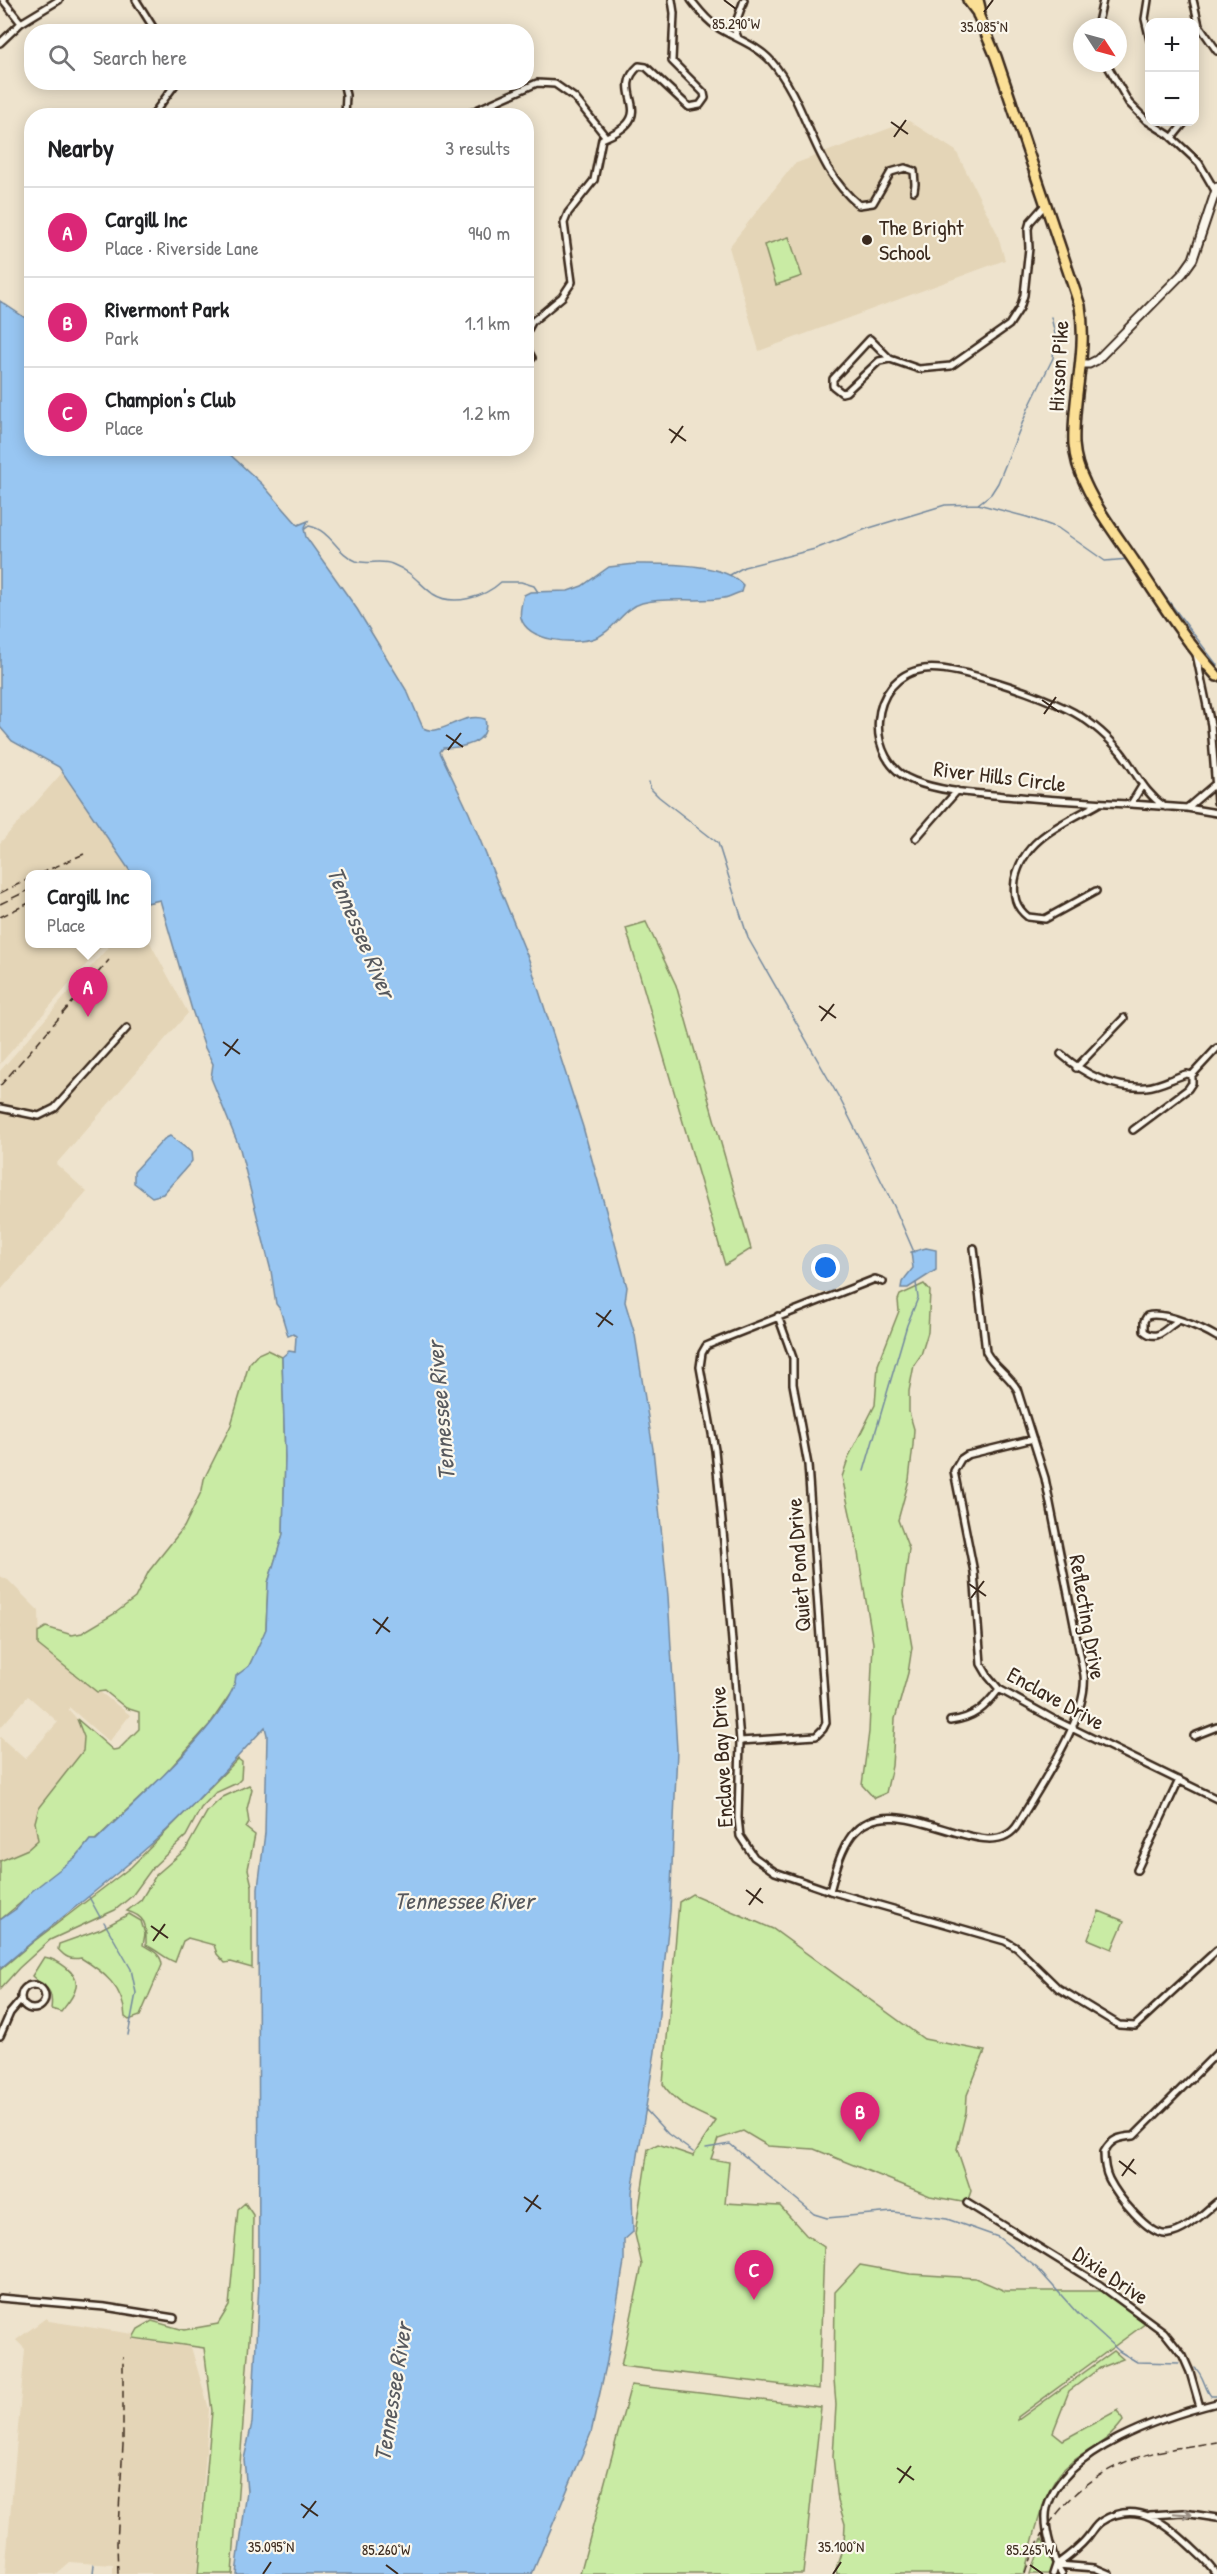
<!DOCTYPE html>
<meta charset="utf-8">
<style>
body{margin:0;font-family:"Patrick Hand",sans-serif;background:#f6f6f6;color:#202124}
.controls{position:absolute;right:18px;top:18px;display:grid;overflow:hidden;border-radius:12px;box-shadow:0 3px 15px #0003}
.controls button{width:54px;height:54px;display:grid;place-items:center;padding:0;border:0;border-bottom:2px solid #e0e0e0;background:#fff;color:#202124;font:30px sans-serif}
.compass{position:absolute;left:1073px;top:18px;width:54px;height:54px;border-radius:50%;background:#fff;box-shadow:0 3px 15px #0003;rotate:126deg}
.you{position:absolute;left:826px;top:1268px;width:21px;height:21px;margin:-15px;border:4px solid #fff;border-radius:50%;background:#1a73e8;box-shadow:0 0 0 9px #1a73e833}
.badge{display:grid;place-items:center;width:39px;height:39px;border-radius:50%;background:#db2777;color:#fff;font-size:20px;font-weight:700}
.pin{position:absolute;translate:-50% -50px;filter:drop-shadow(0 2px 3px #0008)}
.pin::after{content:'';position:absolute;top:32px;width:21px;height:18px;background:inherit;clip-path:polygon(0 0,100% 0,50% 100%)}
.popup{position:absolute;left:25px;top:870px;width:126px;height:78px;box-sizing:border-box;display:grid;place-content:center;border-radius:12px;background:#fff;filter:drop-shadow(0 2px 4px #0005);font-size:20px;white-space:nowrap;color:#757577}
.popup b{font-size:22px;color:#202124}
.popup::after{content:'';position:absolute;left:50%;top:100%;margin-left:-12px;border:12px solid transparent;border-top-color:#fff}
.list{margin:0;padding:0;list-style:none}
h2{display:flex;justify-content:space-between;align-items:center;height:78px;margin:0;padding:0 24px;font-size:26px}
h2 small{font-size:20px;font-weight:400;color:#757577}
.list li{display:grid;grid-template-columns:39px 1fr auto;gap:18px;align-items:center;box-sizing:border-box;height:90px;padding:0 24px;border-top:2px solid #e0e0e0}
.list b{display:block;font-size:22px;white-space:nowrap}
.list p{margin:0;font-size:20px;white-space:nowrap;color:#757577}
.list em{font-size:20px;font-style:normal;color:#757577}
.icon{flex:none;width:33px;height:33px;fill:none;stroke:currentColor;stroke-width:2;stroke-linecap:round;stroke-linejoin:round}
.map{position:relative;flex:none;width:1217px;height:2574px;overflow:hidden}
.search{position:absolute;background:#fff;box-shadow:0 3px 15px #0003;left:24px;top:24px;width:510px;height:66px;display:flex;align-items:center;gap:15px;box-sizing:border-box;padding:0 21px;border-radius:24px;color:#757577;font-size:22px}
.panel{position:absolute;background:#fff;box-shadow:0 3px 15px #0003;left:24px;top:108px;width:510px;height:348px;border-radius:24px}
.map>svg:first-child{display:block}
.built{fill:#e4d5b7}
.green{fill:#c9eba4;stroke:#828a61;stroke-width:1.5}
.water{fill:#98c6f2;stroke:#73889d;stroke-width:1.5}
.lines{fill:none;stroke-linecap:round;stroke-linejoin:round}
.stream{stroke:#73889d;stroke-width:1.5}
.minor-casing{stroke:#3b2a1e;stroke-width:10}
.tertiary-casing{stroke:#3b2a1e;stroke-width:11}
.primary-casing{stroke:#3b2a1e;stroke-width:14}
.minor{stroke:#fbf7ec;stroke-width:5}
.tertiary{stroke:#fbf7ec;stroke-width:7}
.primary{stroke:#fbdf96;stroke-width:9}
.rail{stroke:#3b2a1e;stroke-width:1.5;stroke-dasharray:9 4.5;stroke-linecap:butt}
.oneway{stroke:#9b9085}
.ticks{fill:none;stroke:#3b2a1e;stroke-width:2}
.poi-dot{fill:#3b2a1e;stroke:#fbf7ec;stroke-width:2}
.labels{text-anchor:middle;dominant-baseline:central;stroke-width:4.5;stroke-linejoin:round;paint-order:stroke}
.poi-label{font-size:22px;fill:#3b2a1e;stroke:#fbf7ec;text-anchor:start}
.street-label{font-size:22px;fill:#3b2a1e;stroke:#fbf7ec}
.water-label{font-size:24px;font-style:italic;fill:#57595e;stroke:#fbf7ec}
.ticks-label{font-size:15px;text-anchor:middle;fill:#3b2a1e;stroke:#fbf7ec;stroke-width:4.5;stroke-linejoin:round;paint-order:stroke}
</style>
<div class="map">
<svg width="1217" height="2574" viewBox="0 0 1217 2574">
<rect width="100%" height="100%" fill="#eee3cd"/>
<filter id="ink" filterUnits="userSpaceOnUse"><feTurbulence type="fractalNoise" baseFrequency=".0167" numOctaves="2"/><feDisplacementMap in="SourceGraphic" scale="12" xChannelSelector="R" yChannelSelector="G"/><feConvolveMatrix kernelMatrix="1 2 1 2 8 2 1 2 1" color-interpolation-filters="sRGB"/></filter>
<g filter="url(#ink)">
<path class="built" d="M909,121L956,151L997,233L1005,260L759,351L729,247L794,164Z
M62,773L132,874H29V944H104L0,1064V843Z
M147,937L188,1013L56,1164L87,1192L0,1291V1071L111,944H146Z
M0,1576L8,1580L39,1611L40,1646L130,1715L109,1742L69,1707V1710L77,1719L84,1737L83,1751L38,1840L28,1849L0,1861V1737L25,1759L58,1722L28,1696L0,1728Z
M46,2318L49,2321L133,2334L132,2339L191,2347L209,2409L197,2574H113V2565L69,2562L55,2574H5L25,2349L16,2340Z"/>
<path class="green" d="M789,237L802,276L776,285L764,245Z
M646,922L676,985L751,1249L725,1265L626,928Z
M924,1284L930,1291L928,1332L921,1355L914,1365L909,1391V1412L914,1429L913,1445L909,1480L898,1520L909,1549L903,1595L912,1647L908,1673L895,1719L892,1766L886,1793L874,1798L862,1785L869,1732L873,1643L856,1541L842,1477L849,1456L875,1405L878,1365L899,1311L898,1300L900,1295Z
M267,1350L282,1357L285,1457L283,1535L268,1583L266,1629L261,1643L246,1671L238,1674L233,1690L210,1724L164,1775L95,1840H90L77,1856L0,1920V1861L28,1849L38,1840L35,1822L39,1807L83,1751L84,1737L77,1719L113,1750L119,1749L139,1729V1712L126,1708L105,1691L97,1692L38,1645V1632L46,1627L72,1635L82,1633L114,1614L135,1598L149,1571L184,1527L202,1490L204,1479L231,1425L249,1364L258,1354Z
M238,1759L242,1762L241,1779L237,1783L215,1793L201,1808L186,1836L153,1867L132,1896L115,1910L50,1940L19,1968L0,1989V1970L33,1942L131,1867Z
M249,1785L252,1789L247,1809L249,1823L246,1828L255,1835L248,1869L252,1886V1968L231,1962L225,1963L217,1954L214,1945L188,1938L183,1941L175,1962C164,1958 157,1950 146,1945C146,1927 148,1917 127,1911L141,1900L156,1875L186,1849L207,1812L216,1803L223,1797Z
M692,1894L773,1929L924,2039L985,2051L967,2095L966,2112L957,2149L971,2191L967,2203L930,2196L814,2149L768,2146L743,2131L718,2139L711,2159L729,2162L725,2203L780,2206L806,2235L824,2247L819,2389L621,2366L642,2265L635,2234L648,2149L658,2144L693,2156L716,2121C695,2112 676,2104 663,2084L679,1902Z
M1099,1911L1124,1921L1112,1949L1088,1939Z
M129,1914L141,1921L145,1934L143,1945C152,1951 161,1953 162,1965L140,2016L129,2020L125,2017C124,1988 104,1972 81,1958C70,1960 65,1957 58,1949L59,1944L101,1929Z
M44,1957C56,1959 79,1972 76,1987C74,1997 67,2004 61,2012L51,2009C54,1987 45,1989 32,1976Z
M245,2203L253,2215L252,2299L232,2574H198L212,2411L204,2348L133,2338L138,2329L152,2321L184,2330L218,2324L229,2306L238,2209Z
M860,2265L910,2274L975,2278L1005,2291H1103L1146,2323L1018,2417V2420L1114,2351L1123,2359L1100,2368L1069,2391L1053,2432L1063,2440L1118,2410L1123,2421C1104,2447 1087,2448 1066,2467C1042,2488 1033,2543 1024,2574H837L836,2569L844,2543L845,2524L838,2501L833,2457L836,2405L834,2379L835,2292Z
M631,2385L821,2407L803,2574H580Z
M1042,2539L1060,2574H1030Z"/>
<path class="water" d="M0,301L31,322L32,448L224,449L262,484L298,525L308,521L304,529L306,537L357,609L408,693L423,728C441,738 461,711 485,719C491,744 461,748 443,748L440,752L469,813L529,960L583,1127L627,1287L625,1302L635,1335L653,1449L668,1596L677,1750L670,1911L655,2052L632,2192L633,2232L624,2240V2262L607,2361L591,2433L532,2574H236L247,2491L244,2459L252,2423L259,2282L258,1888L265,1833L267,1735L265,1727C226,1769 186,1815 141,1853C95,1893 46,1929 0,1969V1920L16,1909L32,1891L77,1856L90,1840H96C128,1808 233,1718 236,1676L249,1666L266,1629L268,1583L283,1534L285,1457L282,1357L289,1351L295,1352L296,1336L293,1334L288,1336L280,1309L276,1304L271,1271L240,1149L211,1078L213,1064L205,1048L192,1010L160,900L147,903L146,874H132L59,767L12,741L0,727Z
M635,564C663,564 724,562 743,585L741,592C736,593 730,597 724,598C697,603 669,596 642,603C623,608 613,632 595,638C576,645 528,642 521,618C519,611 522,602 524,595L530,592L568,591L582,586L609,567Z
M170,1136L191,1152L192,1161L163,1194L152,1197L134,1183V1172L164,1139Z
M926,1248L936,1250V1270L908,1288H901L902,1282L913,1268L911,1252Z"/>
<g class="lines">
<path class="stream" d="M978,504L991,494L998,483L1028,409L1053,358L1055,334L1051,317
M305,529L309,526C331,530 336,553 356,561C367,565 381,559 392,564C414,573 417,582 433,594C453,607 485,597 501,582H521L534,586L538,592
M1145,570L1217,665
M730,575L744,567L815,549L866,529L945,505L978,504L1027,517L1058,528L1105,561L1129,559
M649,782L650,788L659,797L718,843L748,938L841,1101L894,1206L914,1252
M864,1471L907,1325L918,1298L916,1283
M89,1897L100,1917
M104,1922L131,1969L136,1993L128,2035
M645,2109L668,2134L693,2152
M706,2148L730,2144L814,2214L827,2218L893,2212L947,2219L998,2237L1037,2268L1078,2314L1119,2351L1137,2362L1179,2363
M1195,2368C1204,2375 1204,2388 1211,2396H1217
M93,2574L94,2565"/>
<defs>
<path id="minor" d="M3,0L21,23
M136,0L156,32
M691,0C699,10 706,20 717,27C734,38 757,45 771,61C809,105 812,167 859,205L873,203L891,172L905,168L914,171L915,184L914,191
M1148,0L1145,19L1150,40
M1193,0L1199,25L1217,51
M1097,27L1103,0
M738,38L734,28L744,0
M0,43L21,23L59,0
M1106,63L1129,103L1147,121L1169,135L1199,163L1217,194
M343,82L346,95L345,116
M152,116L177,82
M463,116L537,83L555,84L575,98L606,137
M1172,138L1185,122
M526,333L532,322L562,297L572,282L564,223L568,213L594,180L602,139C611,135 621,131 627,124C644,105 614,88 639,66L646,67L689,107L700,105L705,98L704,93L672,61L674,13L672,0
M526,347L532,358L526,364
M890,359L870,339L833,379V386L842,393L846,392L879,361L890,359L919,369L951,366L1009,325L1020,308L1024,295L1029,248L1028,229L1030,222L1045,205
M1196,654L1211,725L1217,802
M1142,786L1131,804C1088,803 1046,799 1004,796C974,793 942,792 914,781C863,762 867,677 924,669C954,664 1038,695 1067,709C1086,718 1106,735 1120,751C1137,772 1142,791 1165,807
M1131,804L1187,808L1214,785
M1187,808L1217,813
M916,838L957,791
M1096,891L1045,919L1028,917C1015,907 1013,896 1015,880C1023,838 1065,823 1098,804
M1061,1054C1085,1075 1113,1089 1146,1087C1160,1086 1173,1078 1186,1074L1192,1075L1217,1048
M1076,1068L1124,1018
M0,1108L39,1116L55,1108L127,1028
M1133,1130L1188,1089L1192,1083V1075
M883,1282L875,1279L718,1341L706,1346L702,1353L700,1367L715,1450L724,1542L740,1741L738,1818L740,1836L754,1857L775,1872L830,1891L1005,1941L1017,1948L1058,1988L1119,2025L1135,2026L1217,1950
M1178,1321C1166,1327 1158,1343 1144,1331V1321L1147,1316C1164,1311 1202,1328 1217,1337
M1033,1439L967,1455L961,1459L954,1471L974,1572L981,1664L988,1676L999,1689L1055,1720L1217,1799
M950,1721C974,1718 985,1708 999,1689
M1194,1736L1217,1727
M740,1741L816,1736L823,1729L826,1723L808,1465L793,1384V1358L778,1316
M1137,1870L1179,1780
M830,1891C835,1873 840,1851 852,1835C894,1781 989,1873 1018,1824C1039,1787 1089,1716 1084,1675L1045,1478L1017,1389C1008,1374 994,1367 986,1352L974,1248
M21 1997a12 12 0 1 1 24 0a12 12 0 1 1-24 0Z
M0,2036L10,2013L21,2000
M1217,2053L1134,2136C1119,2137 1111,2139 1104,2152C1104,2161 1105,2171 1109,2179C1117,2195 1149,2237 1168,2234C1186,2232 1203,2213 1217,2202
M967,2203L1100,2285L1164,2332L1183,2356L1190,2372L1200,2407
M0,2298L105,2307L174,2318
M1150,2515L1184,2513L1217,2518
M1056,2565C1067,2557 1078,2549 1087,2538C1092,2532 1096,2524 1102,2521C1138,2499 1166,2524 1191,2547C1200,2556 1210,2563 1216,2574
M1057,2565L1095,2568L1109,2574
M1053,2574L1056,2565
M1062,2574C1056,2565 1053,2556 1050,2544C1047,2533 1044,2520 1047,2508C1063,2449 1165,2416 1217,2403"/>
<path id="tertiary" d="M1080,364H1089L1097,360L1183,273L1193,259L1217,187"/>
<path id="primary" d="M968,0L977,12L996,57L1080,306C1088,352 1072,398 1074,444C1075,457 1079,471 1085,483C1097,510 1117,536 1134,561C1160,600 1185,641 1217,676
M978,0L980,8L978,15"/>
</defs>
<use href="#minor" class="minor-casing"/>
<use href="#tertiary" class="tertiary-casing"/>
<use href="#primary" class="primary-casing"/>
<use href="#minor" class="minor"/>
<use href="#tertiary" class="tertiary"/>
<use href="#primary" class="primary"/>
<path class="rail" d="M39,874L84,854
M0,893L29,879
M0,904L29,890
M0,917L29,903
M0,1086L109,960
M118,2574L117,2543L123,2445V2356
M1025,2574C1038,2527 1078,2482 1123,2463C1152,2450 1185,2447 1217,2442"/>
</g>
<defs><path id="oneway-shaft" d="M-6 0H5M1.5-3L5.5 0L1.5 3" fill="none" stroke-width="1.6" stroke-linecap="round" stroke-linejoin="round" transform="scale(1.5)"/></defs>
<use class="oneway" href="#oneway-shaft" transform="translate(1183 2514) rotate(4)"/>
</g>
<path class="ticks" d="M724,0L736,9M984,12L993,0M891,122L908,134M894,137L906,120M669,429L686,441M671,443L683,426M1042,700L1059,712M1044,714L1056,697M446,735L463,747M448,750L461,733M819,1006L836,1018M821,1021L834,1004M223,1042L240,1054M225,1056L238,1039M596,1313L613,1325M598,1327L611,1310M969,1584L986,1596M971,1598L984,1581M373,1619L390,1632M376,1634L388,1617M746,1890L763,1903M749,1905L761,1888M151,1926L168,1938M153,1941L165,1924M1119,2161L1136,2174M1122,2176L1134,2159M524,2197L541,2209M526,2212L538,2195M897,2468L914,2480M899,2483L911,2466M301,2504L318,2516M303,2518L316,2501M386,2565L398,2574M1030,2565L1043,2574M263,2574L271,2562M833,2574L841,2562"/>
<circle class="poi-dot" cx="867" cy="240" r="6"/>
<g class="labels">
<g class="poi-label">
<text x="879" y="227">The Bright<tspan x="879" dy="25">School</tspan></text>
</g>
<g class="street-label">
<text transform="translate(1058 366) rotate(-87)">Hixson Pike</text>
<text transform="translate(1000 776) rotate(7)">River Hills Circle</text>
<text transform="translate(798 1565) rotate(-94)">Quiet Pond Drive</text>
<text transform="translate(1088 1617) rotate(80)">Reflecting Drive</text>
<text transform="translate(1056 1698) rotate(29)">Enclave Drive</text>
<text transform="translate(721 1757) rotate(-93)">Enclave Bay Drive</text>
<text transform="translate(1111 2275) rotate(34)">Dixie Drive</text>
</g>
<g class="water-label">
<text transform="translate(362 932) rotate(67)">Tennessee River</text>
<text transform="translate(440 1411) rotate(-95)">Tennessee River</text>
<text x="464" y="1900">Tennessee River</text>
<text transform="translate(392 2392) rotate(-81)">Tennessee River</text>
</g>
</g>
<g class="ticks-label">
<text x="736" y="29">85.290°W</text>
<text x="984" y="32">35.085°N</text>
<text x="271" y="2552">35.095°N</text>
<text x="841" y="2552">35.100°N</text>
<text x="386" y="2555">85.260°W</text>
<text x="1030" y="2555">85.265°W</text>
</g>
</svg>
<div class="controls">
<button>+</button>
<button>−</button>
</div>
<svg class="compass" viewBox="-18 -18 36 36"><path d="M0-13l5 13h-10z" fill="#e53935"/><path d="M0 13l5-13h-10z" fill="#757577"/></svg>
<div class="you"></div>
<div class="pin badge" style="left:88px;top:1017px">A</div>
<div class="popup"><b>Cargill Inc</b>Place</div>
<div class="pin badge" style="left:860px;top:2142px">B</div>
<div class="pin badge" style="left:754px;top:2300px">C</div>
<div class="search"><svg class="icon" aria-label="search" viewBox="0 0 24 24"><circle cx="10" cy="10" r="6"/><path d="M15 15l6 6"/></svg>Search here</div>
<section class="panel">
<h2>Nearby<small>3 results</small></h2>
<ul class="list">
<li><span class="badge">A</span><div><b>Cargill Inc</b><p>Place · Riverside Lane</p></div><em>940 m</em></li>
<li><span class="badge">B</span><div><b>Rivermont Park</b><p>Park</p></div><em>1.1 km</em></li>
<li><span class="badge">C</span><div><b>Champion's Club</b><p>Place</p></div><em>1.2 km</em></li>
</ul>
</section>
</div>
